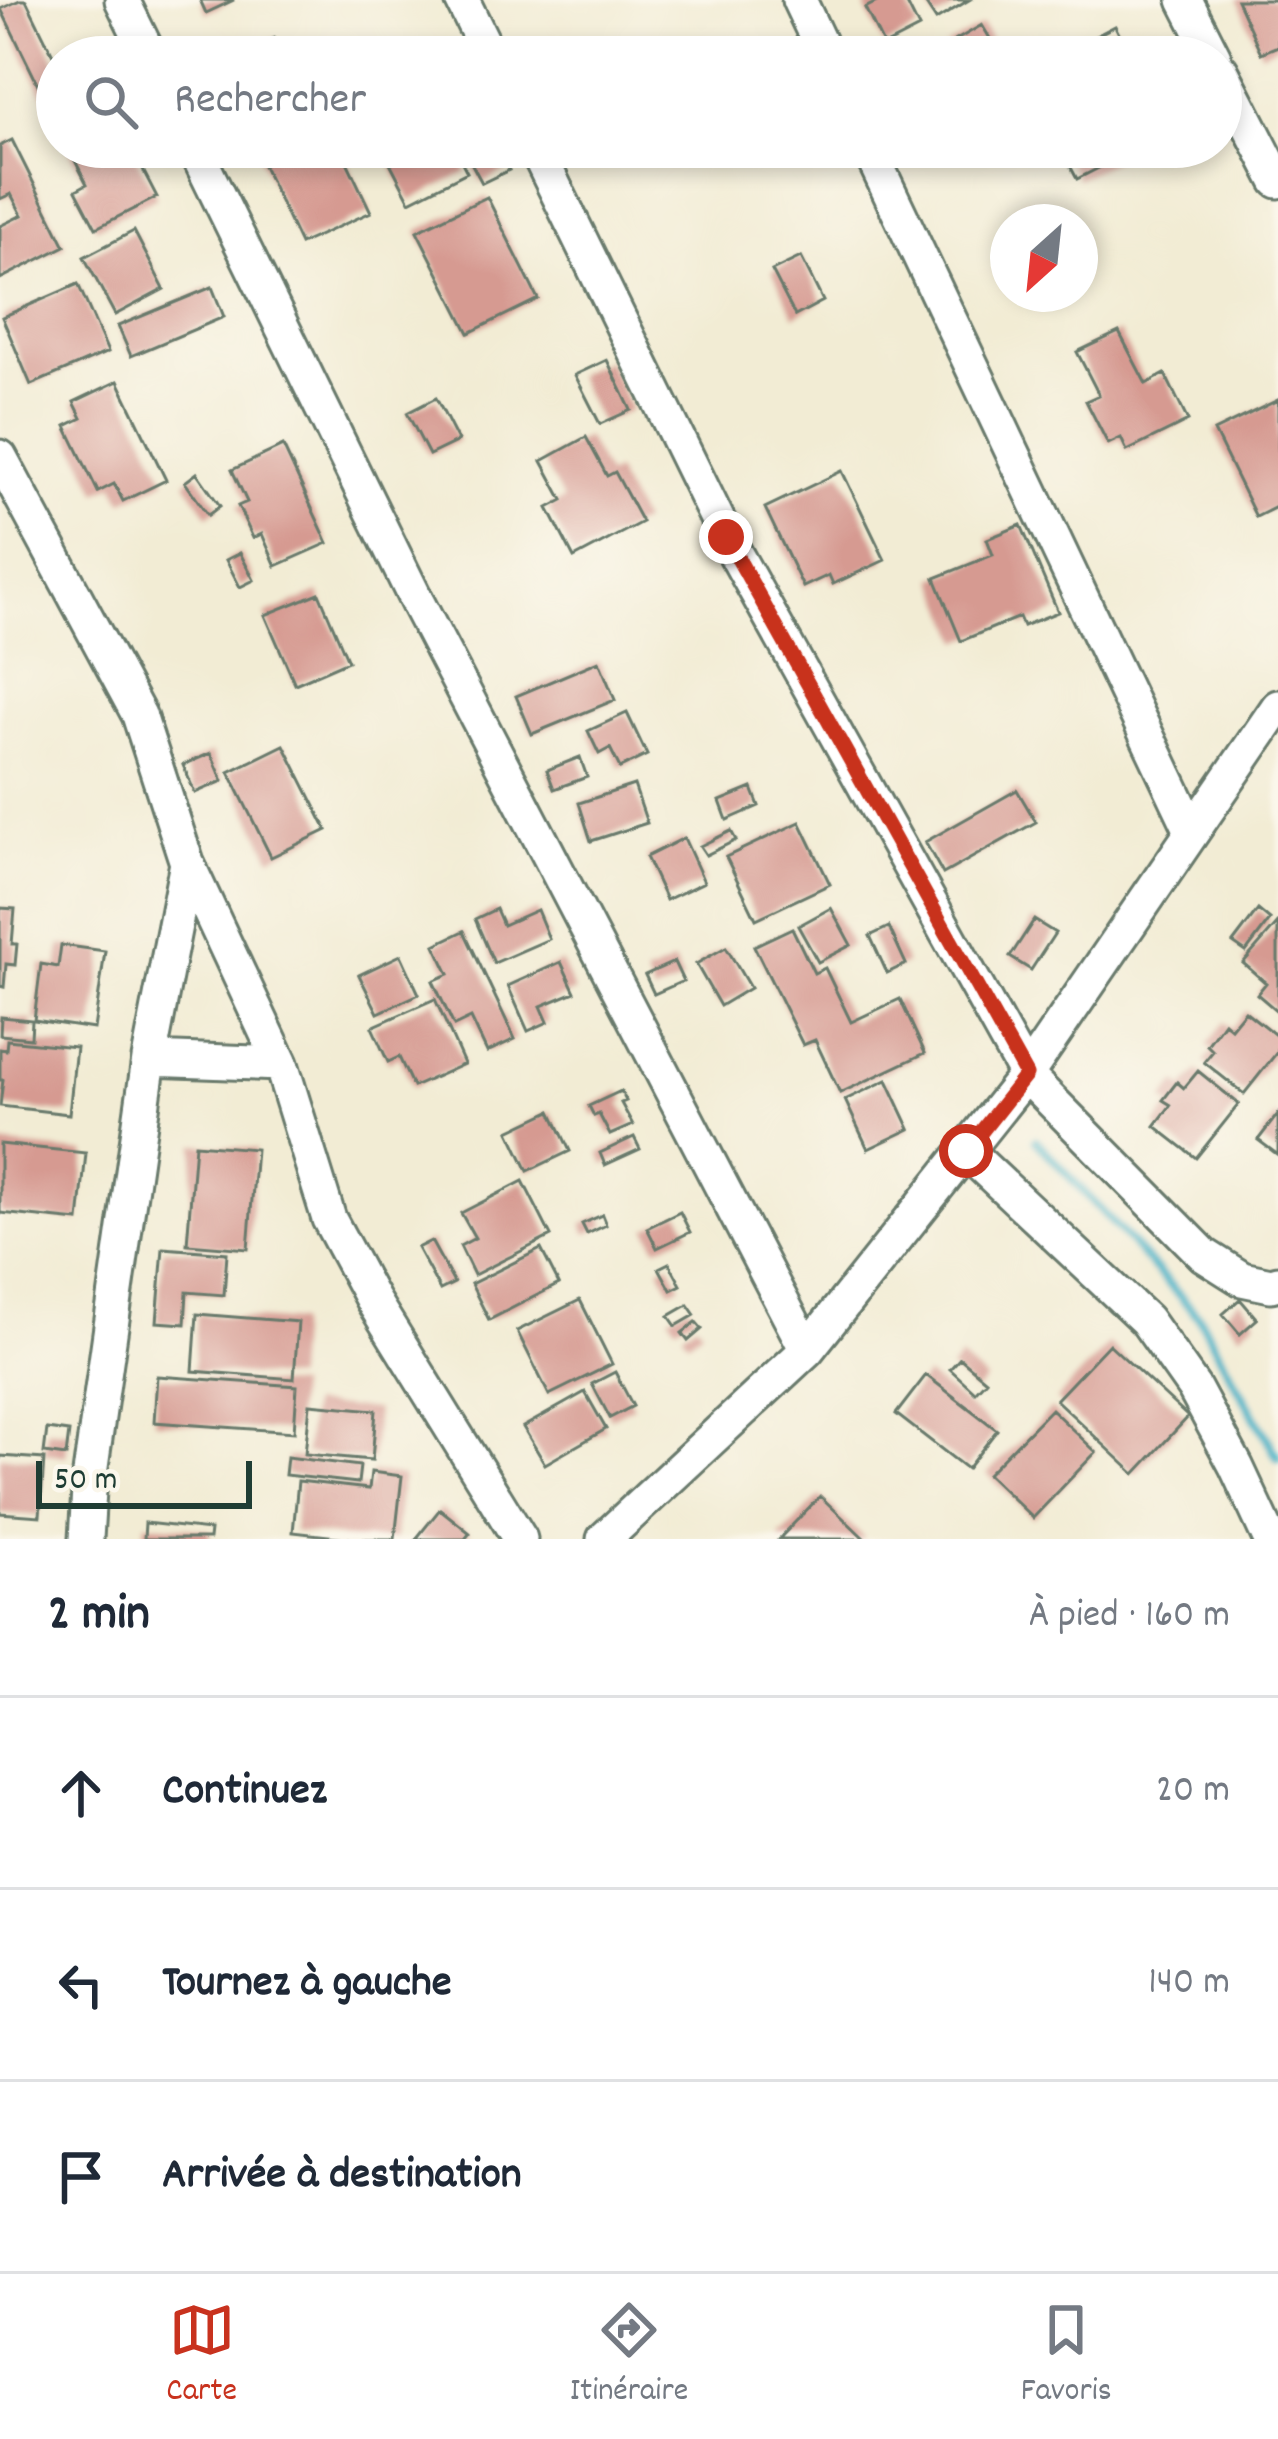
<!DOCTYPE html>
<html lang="fr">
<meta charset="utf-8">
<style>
body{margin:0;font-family:Dekko,sans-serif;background:#f6f6f7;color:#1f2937}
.compass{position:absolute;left:990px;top:204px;width:108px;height:108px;border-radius:50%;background:#fff;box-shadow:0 6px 18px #0003;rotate:207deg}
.scale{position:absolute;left:36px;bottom:30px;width:216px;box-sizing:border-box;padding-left:12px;border:6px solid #1f3d34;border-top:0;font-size:33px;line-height:42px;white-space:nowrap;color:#1f3d34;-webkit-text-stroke:9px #fbf7ec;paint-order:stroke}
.stop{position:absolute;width:36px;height:36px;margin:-27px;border:9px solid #c8321e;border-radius:50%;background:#fff}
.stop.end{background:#c8321e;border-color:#fff;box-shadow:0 3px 12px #0008}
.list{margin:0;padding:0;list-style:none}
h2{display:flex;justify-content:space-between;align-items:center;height:156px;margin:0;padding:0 48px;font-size:51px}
h2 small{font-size:39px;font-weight:400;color:#747a83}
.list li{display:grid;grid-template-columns:78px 1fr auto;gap:36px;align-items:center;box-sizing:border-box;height:192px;padding:0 48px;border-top:3px solid #e0e1e3}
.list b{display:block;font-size:45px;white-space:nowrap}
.list em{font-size:39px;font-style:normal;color:#747a83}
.icon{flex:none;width:66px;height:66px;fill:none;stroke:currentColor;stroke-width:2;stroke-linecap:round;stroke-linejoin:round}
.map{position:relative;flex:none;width:1278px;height:1539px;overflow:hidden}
.search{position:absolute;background:#fff;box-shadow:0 6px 18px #0003;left:36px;right:36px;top:36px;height:132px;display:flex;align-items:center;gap:30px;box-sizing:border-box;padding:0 42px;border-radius:66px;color:#747a83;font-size:45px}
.sheet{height:732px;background:#fff}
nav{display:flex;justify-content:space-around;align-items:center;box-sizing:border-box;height:168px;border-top:3px solid #e0e1e3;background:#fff;font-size:33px;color:#747a83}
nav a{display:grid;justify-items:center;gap:6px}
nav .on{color:#c8321e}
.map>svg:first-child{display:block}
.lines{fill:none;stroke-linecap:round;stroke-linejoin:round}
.stream{stroke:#47b1c5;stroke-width:9}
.building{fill:#d69a91}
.minor-casing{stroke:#697a6c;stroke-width:39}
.minor{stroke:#fff;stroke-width:33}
.route{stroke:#c8321e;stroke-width:15}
</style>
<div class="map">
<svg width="1278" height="1539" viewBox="0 0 1278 1539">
<rect width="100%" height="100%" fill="#fbf7ec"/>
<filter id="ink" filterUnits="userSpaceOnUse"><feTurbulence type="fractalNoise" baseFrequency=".00833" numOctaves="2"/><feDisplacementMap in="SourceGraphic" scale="24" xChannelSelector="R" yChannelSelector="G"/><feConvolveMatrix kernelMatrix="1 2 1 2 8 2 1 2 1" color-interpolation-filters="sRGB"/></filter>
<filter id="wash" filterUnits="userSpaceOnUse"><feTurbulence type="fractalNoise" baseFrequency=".004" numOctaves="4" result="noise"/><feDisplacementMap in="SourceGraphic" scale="48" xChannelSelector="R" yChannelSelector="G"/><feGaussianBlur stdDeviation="2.7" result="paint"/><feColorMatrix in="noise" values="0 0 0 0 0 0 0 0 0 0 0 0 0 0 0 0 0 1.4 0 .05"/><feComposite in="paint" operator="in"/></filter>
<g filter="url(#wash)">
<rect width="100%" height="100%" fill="#f2ecd4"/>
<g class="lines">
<path class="stream" d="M1036,1140L1199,1317L1278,1458"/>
</g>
<g id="blocks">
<path class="building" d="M20,0H26L57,63V98L47,103L1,9Z
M200,0H234L206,13Z
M881,0H905L919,28L884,46L865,8Z
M923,0H969L936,20Z
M1237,0H1278V46L1261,53Z
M982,25L1001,57H953L946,46Z
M1115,26L1131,57H1055Z
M275,38L283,57H231Z
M12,140L65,246L0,279V226L22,215L11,194L0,199V146Z
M68,147H131L157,197L96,228L76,190L87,184Z
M282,147H340L371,212L300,244L259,157Z
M396,147H454L467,172L410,201L385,153Z
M488,147H497L509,170L482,183L468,157Z
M1060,147H1140L1077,179Z
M487,197L538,299L469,333L417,231Z
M134,231L164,289L115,315L84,257Z
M801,257L823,301L795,316L772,271Z
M78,284L108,352L31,385L2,317Z
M212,287L224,317L131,356L118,326Z
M1119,332L1146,384L1165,374L1188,421L1127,451L1121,438L1108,444L1086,401L1099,395L1077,352Z
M607,360L631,410L600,424L575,375Z
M118,381L166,480L123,501L114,484L98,492L66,426L82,418L74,402Z
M436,398L458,441L429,455L407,413Z
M1278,400V506L1256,517L1214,431Z
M586,437L607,476L615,472L642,522L574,558L548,508L563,500L542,461Z
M283,446L328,543L276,566L262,534L253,538L238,506L247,502L232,470Z
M842,471L885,560L833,584L829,575L803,587L765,508Z
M197,473L220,506L208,515L185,482Z
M1021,525L1058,612L1023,626L1019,617L961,641L935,578L993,555L987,539Z
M240,553L254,580L240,587L226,560Z
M319,593L348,661L295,684L265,615Z
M599,661L615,700L532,734L516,696Z
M627,713L647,755L620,768L610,748L599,754L588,731Z
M284,745L327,830L271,857L229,772Z
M211,753L223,781L195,793L183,765Z
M580,757L587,777L554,789L547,770Z
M634,785L647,823L591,841L579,803Z
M752,788L759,806L727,820L720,801Z
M1017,790L1036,822L943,874L925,842Z
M800,822L830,884L756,919L726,857Z
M731,831L736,840L706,855L700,846Z
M684,838L704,882L666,900L646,857Z
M0,908L15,909L12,944H17L15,965L6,964L4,987L0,986Z
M831,908L851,945L818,962L798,926Z
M496,909L503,925L537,910L549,939L494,963L475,919Z
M1258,910L1270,920L1246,952L1233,943Z
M1034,920L1055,933L1031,970L1010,957Z
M1278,923V1012L1257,994L1266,983L1243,963Z
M889,927L906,964L887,973L870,936Z
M792,928L814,973L825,968L851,1022L900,999L925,1053L840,1093L815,1040L803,1045L754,946Z
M464,931L515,1039L487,1052L471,1018L454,1026L433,981L449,974L435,945Z
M61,945L105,951L94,1029L34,1020L41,964L58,967Z
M726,947L750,988L720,1006L696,964Z
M401,955L419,994L378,1013L359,975Z
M561,962L575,992L541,1006L548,1022L528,1031L508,986Z
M674,962L683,981L654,994L645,975Z
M435,999L464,1064L413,1087L399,1057L388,1062L372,1027Z
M1245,1011L1278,1037V1051L1244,1094L1204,1062L1213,1051L1207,1045L1224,1022L1231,1028Z
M1,1017L32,1020L31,1038L0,1035Z
M7,1040L76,1047L69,1114L0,1106L3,1080H0V1049L6,1050Z
M1198,1071L1239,1104L1196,1158L1155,1126L1171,1105L1163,1100L1177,1082L1184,1088Z
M887,1080L910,1129L868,1149L845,1100Z
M621,1091L626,1101L621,1103L633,1125L610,1135L599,1114L594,1116L589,1106Z
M551,1111L570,1151L528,1171L509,1131Z
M1278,1114V1155L1258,1140Z
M634,1137L640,1149L605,1165L600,1153Z
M0,1144L86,1153L79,1221L0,1213Z
M195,1144L256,1149L248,1249L187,1244Z
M523,1181L551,1236L474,1275L460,1246L475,1238L461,1213Z
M680,1212L690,1232L657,1248L647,1228Z
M602,1215L606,1225L587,1234L582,1224Z
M431,1241L454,1283L440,1290L417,1248Z
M163,1248L227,1253L224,1295L187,1292L185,1324L157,1322Z
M541,1249L559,1284L489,1320L471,1284Z
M669,1263L681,1285L671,1290L659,1268Z
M1240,1299L1257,1319L1240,1334L1223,1314Z
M580,1300L612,1364L549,1395L517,1331Z
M688,1305L695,1315L676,1326L669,1316Z
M197,1314L298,1322L294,1379L193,1371Z
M696,1322L702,1329L688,1341L682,1333Z
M1109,1344L1188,1417L1135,1474L1056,1400Z
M960,1358L986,1380L975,1392L950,1369Z
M615,1372L633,1406L610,1418L592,1384Z
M926,1375L997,1430L967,1469L896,1414Z
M157,1376L297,1386L294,1432L154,1422Z
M585,1392L606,1429L545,1464L523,1427Z
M310,1404L376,1410L372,1460L305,1454Z
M1051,1409L1096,1452L1033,1518L987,1474Z
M47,1429L69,1432L66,1456L44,1453Z
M0,1456L44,1459L40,1516L0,1513Z
M287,1457L360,1466L358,1483L285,1475Z
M371,1472L402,1476L395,1539H355L293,1532L298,1481L369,1489Z
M820,1496L865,1539H779Z
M440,1509L470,1533L465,1539H416Z
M145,1523L210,1530L209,1539H144Z"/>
</g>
</g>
<g filter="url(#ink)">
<use href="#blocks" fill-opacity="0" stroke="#697a6c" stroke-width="3"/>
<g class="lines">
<defs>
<path id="minor" d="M122,0L150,57
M462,0L490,57
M799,0L826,57
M1185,0L1214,57
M1221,70L1278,181
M194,147L418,604L807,1350
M535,147L726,537L1026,1075L1204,1255L1242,1279L1271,1285L1278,1283
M868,147L1192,831
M0,457L139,715L187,863L281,1064L329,1219L373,1301L520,1539
M149,1059L281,1064
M966,1151L1146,1320L1194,1388L1236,1466L1270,1539
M86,1539L90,1474L149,1059L187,863
M604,1539L807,1350L1026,1075L1278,707"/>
</defs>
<use href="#minor" class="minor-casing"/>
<use href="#minor" class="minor"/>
</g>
</g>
<g class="lines" filter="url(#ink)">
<path class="route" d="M726,537L1026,1075L966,1151"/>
</g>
</svg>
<svg class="compass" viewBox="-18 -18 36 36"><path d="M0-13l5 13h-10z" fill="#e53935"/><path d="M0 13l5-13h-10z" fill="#747a83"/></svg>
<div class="scale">50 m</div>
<div class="stop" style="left:966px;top:1151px"></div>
<div class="stop end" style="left:726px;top:537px"></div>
<div class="search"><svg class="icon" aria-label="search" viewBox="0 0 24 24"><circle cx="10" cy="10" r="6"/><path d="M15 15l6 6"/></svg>Rechercher</div>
</div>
<section class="sheet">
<h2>2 min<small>À pied · 160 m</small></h2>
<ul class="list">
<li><svg class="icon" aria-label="ahead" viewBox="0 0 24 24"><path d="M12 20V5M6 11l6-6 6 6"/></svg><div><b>Continuez</b></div><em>20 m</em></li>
<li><svg class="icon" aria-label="left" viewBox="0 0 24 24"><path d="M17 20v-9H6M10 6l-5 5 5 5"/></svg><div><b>Tournez à gauche</b></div><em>140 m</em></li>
<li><svg class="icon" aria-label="arrive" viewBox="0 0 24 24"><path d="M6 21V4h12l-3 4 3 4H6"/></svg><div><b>Arrivée à destination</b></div></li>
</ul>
</section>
<nav>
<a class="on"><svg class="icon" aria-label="map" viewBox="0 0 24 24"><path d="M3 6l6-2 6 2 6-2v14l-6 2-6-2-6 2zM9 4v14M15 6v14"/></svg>Carte</a>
<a><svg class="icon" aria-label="directions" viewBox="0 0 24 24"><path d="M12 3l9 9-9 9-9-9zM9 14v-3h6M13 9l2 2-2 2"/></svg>Itinéraire</a>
<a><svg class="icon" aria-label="saved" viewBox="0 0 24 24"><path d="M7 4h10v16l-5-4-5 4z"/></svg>Favoris</a>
</nav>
